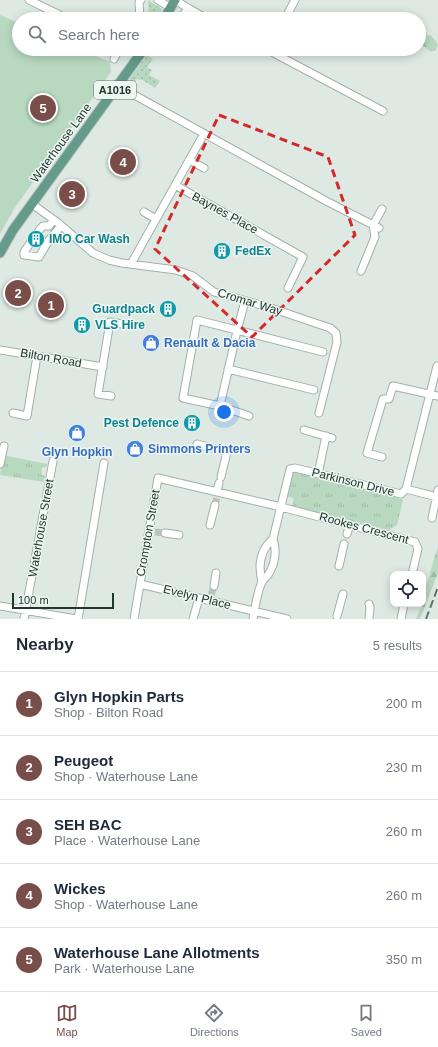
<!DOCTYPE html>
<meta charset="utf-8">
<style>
body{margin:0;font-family:Arial,sans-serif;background:#f6f6f7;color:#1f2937}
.controls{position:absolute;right:12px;bottom:12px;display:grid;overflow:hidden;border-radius:8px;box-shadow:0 2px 10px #0003}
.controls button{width:36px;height:36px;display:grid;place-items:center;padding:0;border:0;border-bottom:1px solid #e0e1e3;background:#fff;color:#1f2937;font:20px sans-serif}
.scale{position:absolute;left:12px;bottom:10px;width:102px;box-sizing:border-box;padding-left:4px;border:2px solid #213730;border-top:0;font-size:11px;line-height:14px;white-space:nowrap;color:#213730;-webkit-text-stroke:3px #eef6f2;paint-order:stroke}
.you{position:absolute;left:224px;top:412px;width:14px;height:14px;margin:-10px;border:3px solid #fff;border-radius:50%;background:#1a73e8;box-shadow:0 0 0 6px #1a73e833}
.badge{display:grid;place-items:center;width:26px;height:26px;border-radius:50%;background:#794d48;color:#fff;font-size:13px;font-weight:700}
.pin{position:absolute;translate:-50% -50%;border:2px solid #fff;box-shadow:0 1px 4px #0006}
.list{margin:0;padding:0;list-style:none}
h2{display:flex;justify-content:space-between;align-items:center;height:52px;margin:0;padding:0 16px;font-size:17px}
h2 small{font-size:13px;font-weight:400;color:#747a83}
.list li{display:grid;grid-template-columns:26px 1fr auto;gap:12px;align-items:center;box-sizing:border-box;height:64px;padding:0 16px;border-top:1px solid #e0e1e3}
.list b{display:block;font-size:15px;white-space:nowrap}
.list p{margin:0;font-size:13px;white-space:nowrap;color:#747a83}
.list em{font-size:13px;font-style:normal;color:#747a83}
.icon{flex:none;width:22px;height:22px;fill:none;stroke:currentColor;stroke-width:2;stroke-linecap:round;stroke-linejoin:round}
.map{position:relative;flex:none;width:438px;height:619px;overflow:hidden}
.search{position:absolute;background:#fff;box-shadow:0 2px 10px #0003;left:12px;right:12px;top:12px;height:44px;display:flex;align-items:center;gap:10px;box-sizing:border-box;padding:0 14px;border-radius:22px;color:#747a83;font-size:15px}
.sheet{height:372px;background:#fff}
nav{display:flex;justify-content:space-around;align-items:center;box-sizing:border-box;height:56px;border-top:1px solid #e0e1e3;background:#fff;font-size:11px;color:#747a83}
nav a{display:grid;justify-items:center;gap:2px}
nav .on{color:#794d48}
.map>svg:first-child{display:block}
.grass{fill:url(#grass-dots)}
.forest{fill:url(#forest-firs)}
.park{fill:url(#park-tufts)}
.garden{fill:#b8d9bf}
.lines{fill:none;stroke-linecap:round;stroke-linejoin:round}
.minor-tunnel{stroke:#b8c5bf;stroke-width:7;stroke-dasharray:7 3.5;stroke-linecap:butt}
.minor-casing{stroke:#a2b0aa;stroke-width:9}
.major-casing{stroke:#bcc3c1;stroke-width:11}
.minor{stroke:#fff;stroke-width:7}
.major{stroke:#659b8b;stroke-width:9}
.rail{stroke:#5b736b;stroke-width:2;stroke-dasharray:8 4;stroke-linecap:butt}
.marked{fill:none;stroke:#d62828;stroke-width:3;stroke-dasharray:8 5;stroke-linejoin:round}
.labels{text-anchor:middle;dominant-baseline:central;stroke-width:3;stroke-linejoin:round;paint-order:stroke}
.shield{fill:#eef6f2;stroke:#5e706a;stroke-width:1}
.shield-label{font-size:11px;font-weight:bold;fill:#213730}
.street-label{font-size:12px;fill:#213730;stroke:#eef6f2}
.culture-label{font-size:12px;font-weight:bold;fill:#0d838f;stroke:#eef6f2;text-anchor:start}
.shop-label{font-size:12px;font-weight:bold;fill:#366cbe;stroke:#eef6f2;text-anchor:start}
</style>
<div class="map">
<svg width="438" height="619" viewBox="0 0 438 619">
<defs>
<pattern id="grass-dots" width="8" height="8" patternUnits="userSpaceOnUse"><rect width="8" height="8" fill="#b8d9bf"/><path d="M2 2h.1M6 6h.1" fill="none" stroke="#9ebba4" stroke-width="1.8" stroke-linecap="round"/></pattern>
<pattern id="forest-firs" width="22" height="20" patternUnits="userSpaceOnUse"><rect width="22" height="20" fill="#b8d9bf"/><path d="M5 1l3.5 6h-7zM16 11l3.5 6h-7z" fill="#9ebba4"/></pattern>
<pattern id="park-tufts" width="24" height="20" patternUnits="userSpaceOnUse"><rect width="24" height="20" fill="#b8d9bf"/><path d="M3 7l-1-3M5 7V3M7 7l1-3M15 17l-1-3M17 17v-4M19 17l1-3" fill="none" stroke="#9ebba4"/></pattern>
</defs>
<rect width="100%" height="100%" fill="#dee9e3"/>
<path class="grass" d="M148,0L161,8V13L157,19H149Z
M147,55L153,59L147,67L152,70L149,75L160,81L155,88L141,79L140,80L137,79L133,86L130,82V78Z"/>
<path class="forest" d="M424,34C431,35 435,38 438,45L436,50L431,52L421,44C420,40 420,36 424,34Z
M438,548V573L420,619H416L422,604H423C423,591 429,578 432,566C434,560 435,554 438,548Z"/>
<path class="park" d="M3,455L47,464V466L42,468L41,474L45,476L44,482L0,475Z
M297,471L390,495L403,500L397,525L389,530L292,506L294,498L284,496L289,476Z"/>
<path class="garden" d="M0,15L19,23V49H80L110,62L111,72L14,209L0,234Z"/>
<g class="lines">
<path class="minor-tunnel" d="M215,505L217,497
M155,532L165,533
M211,595L214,586"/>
<defs>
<path id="minor" d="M29,0L68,19
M158,0L171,8
M175,0L188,8L181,19
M188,8L207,19
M140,19L139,2L141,0
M285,19L295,0
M134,49L141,54
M266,49L383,111
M114,59L119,49
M118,86L328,202L379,228
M189,160L204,168
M175,185L303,257L288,288
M32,204L57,222L93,253L109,260L122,263L176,270L193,276L214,292L268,307L330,328L336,333L337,342L319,413
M144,212L156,219
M54,220L49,226H43L40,229L24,252V255L39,257L49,240L61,226
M131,264L201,139
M361,271L375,237L373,225L382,209
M245,301L237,331L220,406L183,398L197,320L323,352
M0,350L103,367
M228,369L314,390
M111,396L98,394L110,322L122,324
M220,406L249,416
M13,413L27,416L37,356
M304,430L332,438
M197,444L227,452L221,477
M382,457L367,453L383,399H389L393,386L438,396
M0,464L4,446
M318,474L326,436
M406,489L437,497
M217,491L219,483
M432,518L438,490
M210,525L215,505
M165,533L179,535
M347,534L350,524
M273,539L290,469L295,468L401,494L406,489L437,366
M339,566L344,544
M140,584L287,619
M214,586L216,573
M0,606L76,619
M337,616L343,594
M24,619L53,461
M78,619L104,463
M134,619L158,478L281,507L415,542L418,549L412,574
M193,619L199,598
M253,619C255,608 257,592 262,582C263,580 266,577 268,575C275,564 277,551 273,539C260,550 258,566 262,582
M369,619L370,607L369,604
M401,619L404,604"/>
<path id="major" d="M164,19L175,0
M0,253L13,230L144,49"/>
</defs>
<use href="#minor" class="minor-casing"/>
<use href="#major" class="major-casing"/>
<use href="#minor" class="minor"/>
<use href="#major" class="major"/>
<path class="rail" d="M426,619L438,587"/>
</g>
<path class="marked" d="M219,115L328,157L355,235L252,337L155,249Z"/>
<defs>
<symbol id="building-disc" viewBox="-11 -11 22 22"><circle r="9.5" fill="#0f9aa8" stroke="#eef6f2"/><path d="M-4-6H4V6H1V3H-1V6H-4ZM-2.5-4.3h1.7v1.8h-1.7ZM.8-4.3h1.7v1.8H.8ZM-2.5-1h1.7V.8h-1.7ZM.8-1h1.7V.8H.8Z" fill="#fff"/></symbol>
<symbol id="shop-disc" viewBox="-11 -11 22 22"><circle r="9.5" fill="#3f7fe0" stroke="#eef6f2"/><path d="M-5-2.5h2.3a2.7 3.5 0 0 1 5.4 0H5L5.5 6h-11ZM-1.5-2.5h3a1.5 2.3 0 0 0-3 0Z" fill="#fff"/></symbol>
</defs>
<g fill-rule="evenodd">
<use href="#building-disc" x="26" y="229" width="20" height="20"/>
<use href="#building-disc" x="212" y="241" width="20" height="20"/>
<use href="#building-disc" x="158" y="299" width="20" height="20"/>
<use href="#building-disc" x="72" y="315" width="20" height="20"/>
<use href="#shop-disc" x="141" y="333" width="20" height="20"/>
<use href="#building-disc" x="182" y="413" width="20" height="20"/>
<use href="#shop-disc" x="67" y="423" width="20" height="20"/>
<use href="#shop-disc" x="125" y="439" width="20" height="20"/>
</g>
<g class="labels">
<rect class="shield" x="94" y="81" width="42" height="18" rx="3"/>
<g class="shield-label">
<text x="115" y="90">A1016</text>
</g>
<g class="street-label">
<text transform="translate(61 143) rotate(-54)">Waterhouse Lane</text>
<text transform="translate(225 213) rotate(29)">Baynes Place</text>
<text transform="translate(250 302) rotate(17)">Cromar Way</text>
<text transform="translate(51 358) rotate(10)">Bilton Road</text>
<text transform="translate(353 482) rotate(14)">Parkinson Drive</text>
<text transform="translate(41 528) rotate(-80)">Waterhouse Street</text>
<text transform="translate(364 528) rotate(15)">Rookes Crescent</text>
<text transform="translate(148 533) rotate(-80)">Crompton Street</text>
<text transform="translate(197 597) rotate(14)">Evelyn Place</text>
</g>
<g class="culture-label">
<text x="49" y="239">IMO Car Wash</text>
<text x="235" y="251">FedEx</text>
<text x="155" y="309" text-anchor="end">Guardpack</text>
<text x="95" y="325">VLS Hire</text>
<text x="179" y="423" text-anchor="end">Pest Defence</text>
</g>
<g class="shop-label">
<text x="164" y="343">Renault &amp; Dacia</text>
<text x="148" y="449">Simmons Printers</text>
<text x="77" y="452" text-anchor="middle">Glyn Hopkin</text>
</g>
</g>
</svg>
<div class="controls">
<button><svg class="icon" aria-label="locate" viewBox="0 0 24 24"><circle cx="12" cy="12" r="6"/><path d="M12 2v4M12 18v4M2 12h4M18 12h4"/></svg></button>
</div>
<div class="scale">100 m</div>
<div class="you"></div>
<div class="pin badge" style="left:51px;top:305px">1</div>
<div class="pin badge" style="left:18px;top:293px">2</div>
<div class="pin badge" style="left:72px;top:194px">3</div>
<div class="pin badge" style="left:123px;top:162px">4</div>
<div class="pin badge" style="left:43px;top:108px">5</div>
<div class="search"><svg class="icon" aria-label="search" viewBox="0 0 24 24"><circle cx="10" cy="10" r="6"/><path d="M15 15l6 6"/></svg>Search here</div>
</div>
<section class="sheet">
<h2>Nearby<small>5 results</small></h2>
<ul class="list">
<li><span class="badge">1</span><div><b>Glyn Hopkin Parts</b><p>Shop · Bilton Road</p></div><em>200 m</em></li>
<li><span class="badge">2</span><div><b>Peugeot</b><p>Shop · Waterhouse Lane</p></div><em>230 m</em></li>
<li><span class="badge">3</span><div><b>SEH BAC</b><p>Place · Waterhouse Lane</p></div><em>260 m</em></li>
<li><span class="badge">4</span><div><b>Wickes</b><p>Shop · Waterhouse Lane</p></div><em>260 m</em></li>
<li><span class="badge">5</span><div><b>Waterhouse Lane Allotments</b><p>Park · Waterhouse Lane</p></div><em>350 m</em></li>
</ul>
</section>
<nav>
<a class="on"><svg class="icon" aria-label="map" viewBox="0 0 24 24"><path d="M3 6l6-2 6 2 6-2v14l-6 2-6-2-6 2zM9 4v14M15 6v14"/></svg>Map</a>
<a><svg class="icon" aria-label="directions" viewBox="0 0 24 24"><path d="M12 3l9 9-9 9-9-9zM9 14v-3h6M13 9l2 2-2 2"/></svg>Directions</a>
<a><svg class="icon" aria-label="saved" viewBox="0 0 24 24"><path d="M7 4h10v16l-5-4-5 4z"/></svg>Saved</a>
</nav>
